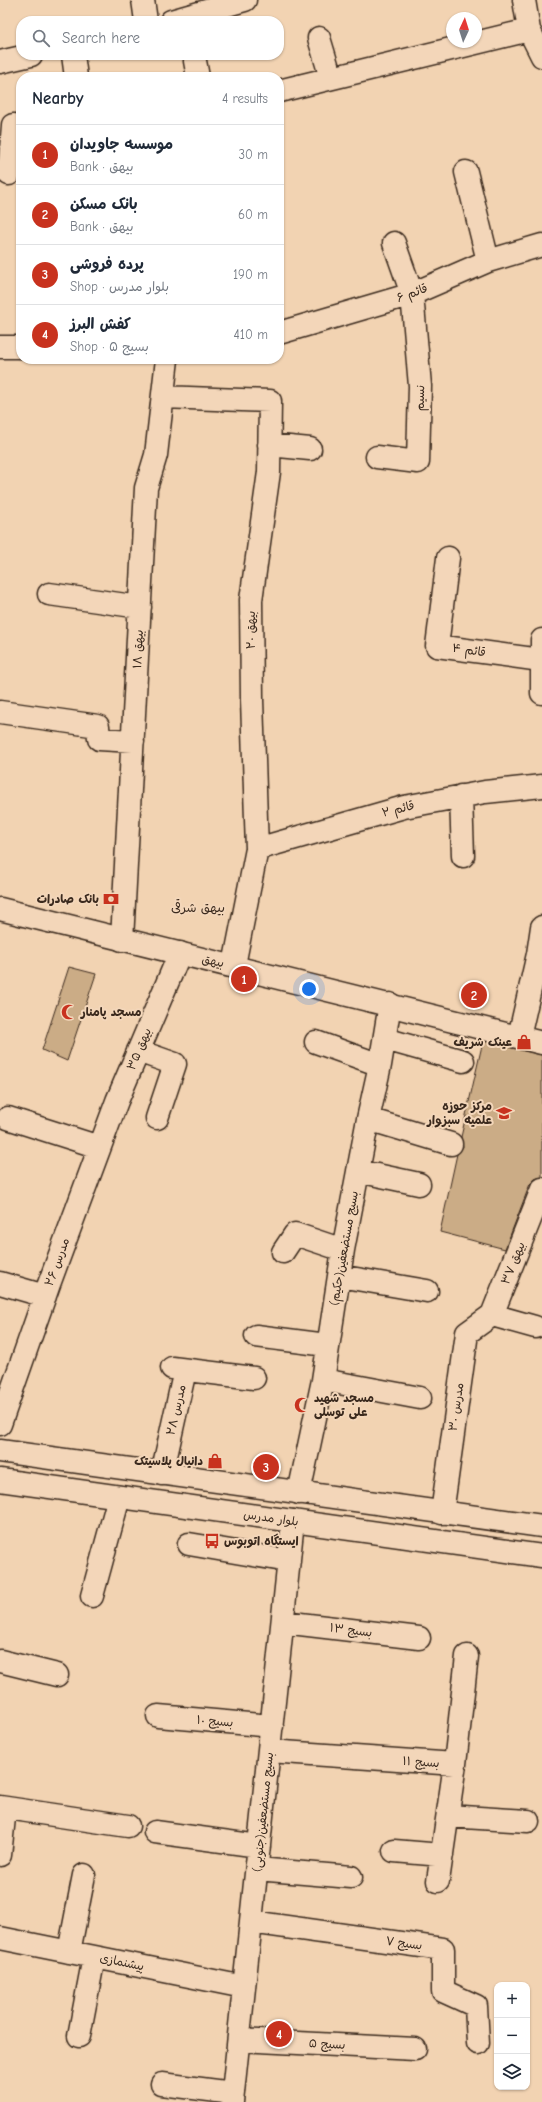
<!DOCTYPE html>
<meta charset="utf-8">
<style>
body{margin:0;font-family:"Comic Neue","Playpen Sans Arabic",sans-serif;background:#f2f2f3;color:#1f2937}
.controls{position:absolute;right:12px;bottom:12px;display:grid;overflow:hidden;border-radius:8px;box-shadow:0 1px 3px #0004}
.controls button{width:36px;height:36px;display:grid;place-items:center;padding:0;border:0;border-bottom:1px solid #e0e1e3;background:#fff;color:#1f2937;font:20px sans-serif}
.compass{position:absolute;left:446px;top:12px;width:36px;height:36px;border-radius:50%;background:#fff;box-shadow:0 1px 3px #0004;rotate:4deg}
.you{position:absolute;left:309px;top:989px;width:14px;height:14px;margin:-10px;border:3px solid #fff;border-radius:50%;background:#1a73e8;box-shadow:0 0 0 6px #1a73e833}
.badge{display:grid;place-items:center;width:26px;height:26px;border-radius:50%;background:#c8321e;color:#fff;font-size:13px;font-weight:700}
.pin{position:absolute;translate:-50% -50%;border:2px solid #fff;box-shadow:0 1px 4px #0006}
.list{margin:0;padding:0;list-style:none}
h2{display:flex;justify-content:space-between;align-items:center;height:52px;margin:0;padding:0 16px;font-size:17px}
h2 small{font-size:13px;font-weight:400;color:#747a83}
.list li{display:grid;grid-template-columns:26px 1fr auto;gap:12px;align-items:center;box-sizing:border-box;height:60px;padding:0 16px;border-top:1px solid #e0e1e3}
.list b{display:block;font-size:15px;white-space:nowrap}
.list p{margin:0;font-size:13px;white-space:nowrap;color:#747a83}
.list em{font-size:13px;font-style:normal;color:#747a83}
.icon{flex:none;width:22px;height:22px;fill:none;stroke:currentColor;stroke-width:2;stroke-linecap:round;stroke-linejoin:round}
.map{position:relative;flex:none;width:542px;height:2102px;overflow:hidden}
.search{position:absolute;background:#fff;box-shadow:0 1px 3px #0004;left:16px;top:16px;width:268px;height:44px;display:flex;align-items:center;gap:10px;box-sizing:border-box;padding:0 14px;border-radius:16px;color:#747a83;font-size:15px}
.panel{position:absolute;background:#fff;box-shadow:0 1px 3px #0004;left:16px;top:72px;width:268px;height:292px;border-radius:16px}
.map>svg:first-child{display:block}
.building{fill:#cbac86;stroke:#3b2a1e}
.lines{fill:none;stroke-linecap:round;stroke-linejoin:round}
.minor-casing{stroke:#3b2a1e;stroke-width:25}
.major-casing{stroke:#3b2a1e;stroke-width:25}
.minor{stroke:#f3d6b9;stroke-width:22}
.major{stroke:#f3d6b9;stroke-width:22}
.labels{text-anchor:middle;dominant-baseline:central;stroke-width:4;stroke-linejoin:round;paint-order:stroke}
.street-label{font-size:12px;fill:#3b2a1e;stroke:#f3d6b9}
.poi-label{font-size:12px;font-weight:bold;fill:#3b2a1e;stroke:#f3d6b9;text-anchor:end}
.neighbourhood-label{font-size:13px;fill:#3b2a1e;stroke:#f3d6b9}
</style>
<div class="map">
<svg width="542" height="2102" viewBox="0 0 542 2102">
<rect width="100%" height="100%" fill="#f2d3b2"/>
<filter id="ink" filterUnits="userSpaceOnUse"><feTurbulence type="fractalNoise" baseFrequency=".025" numOctaves="2"/><feDisplacementMap in="SourceGraphic" scale="8" xChannelSelector="R" yChannelSelector="G"/><feConvolveMatrix kernelMatrix="1 2 1 2 8 2 1 2 1" color-interpolation-filters="sRGB"/></filter>
<g filter="url(#ink)">
<path class="building" d="M69,967L96,974L67,1061L42,1050Z
M483,1041L542,1055V1177L535,1179L530,1184L505,1249L440,1232L457,1154L463,1147L461,1137Z"/>
<g class="lines">
<defs>
<path id="minor" d="M143,0L146,21
M524,0L529,30L542,56
M171,21L245,0
M319,38L331,78
M73,55L76,77
M195,61L198,77
M0,62L31,55
M279,91L529,30
M466,172L488,261
M9,174L13,125L21,126
M279,333L412,294L488,261L542,245
M0,347H21
M163,397L270,401L269,472L251,600L252,700L257,849L234,965
M269,445L310,449
M377,457L418,462L420,386L412,294L394,243
M448,558L437,646L541,660
M49,594L140,607
M0,712L98,726L99,739L133,741
M461,796L463,856
M257,849L404,807L485,792L542,786
M122,940L146,488L156,455L167,359
M385,1039L463,1061
M316,1042L380,1065
M138,1051L175,1064L157,1118
M8,1118L99,1147
M368,1119L451,1144
M358,1171L419,1184
M283,1252L295,1234L343,1250
M339,1276L427,1291
M0,1283L45,1296
M492,1315L542,1189
M492,1315L535,1327
M256,1336L319,1344L327,1347
M172,1368L254,1378
M323,1380L420,1398
M0,1424L49,1284L117,1101L180,953
M162,1474L185,1370
M299,1493L323,1380L343,1250L368,1119L380,1065L390,1004
M442,1513L467,1333L492,1315
M189,1544L289,1561
M92,1596L119,1497
M283,1622L419,1638
M0,1661L57,1675
M158,1716L272,1726
M269,1751L455,1764
M0,1807L128,1826
M448,1816L528,1821
M155,1832L259,1846
M394,1851L442,1855
M0,1855L5,1808
M257,1869L351,1877
M438,1881L455,1764L467,1656
M251,1922L443,1949V1991L476,2006L478,2043
M0,1938L244,1987
M69,1952L84,1875
M79,2036L94,1957
M239,2040L415,2049
M162,2084L233,2093
M232,2102L293,1521"/>
<path id="major" d="M542,640V693
M0,909L542,1043
M519,1037L538,954L542,927
M0,1451L542,1526
M0,1480L542,1556"/>
</defs>
<use href="#minor" class="minor-casing"/>
<use href="#major" class="major-casing"/>
<use href="#minor" class="minor"/>
<use href="#major" class="major"/>
</g>
</g>
<defs>
<symbol id="bank-bare" viewBox="-9 -9 18 18"><path d="M-6-4H6V4H-6ZM0-2.3a2.3 2.3 0 1 0 0 4.6a2.3 2.3 0 1 0 0-4.6Z" fill="#c8321e" stroke="#f3d6b9" stroke-width="2.5" paint-order="stroke"/></symbol>
<symbol id="mosque-bare" viewBox="-9 -9 18 18"><path d="M3.5-4.9A6 6 0 1 0 3.5 4.9A5 5 0 1 1 3.5-4.9Z" fill="#c8321e" stroke="#f3d6b9" stroke-width="2.5" paint-order="stroke"/></symbol>
<symbol id="shop-bare" viewBox="-9 -9 18 18"><path d="M-5-2.5h2.3a2.7 3.5 0 0 1 5.4 0H5L5.5 6h-11ZM-1.5-2.5h3a1.5 2.3 0 0 0-3 0Z" fill="#c8321e" stroke="#f3d6b9" stroke-width="2.5" paint-order="stroke"/></symbol>
<symbol id="university-bare" viewBox="-9 -9 18 18"><path d="M0-5L7-2L0 1L-7-2ZM-4 1L0 2.5L4 1V4Q0 6-4 4Z" fill="#c8321e" stroke="#f3d6b9" stroke-width="2.5" paint-order="stroke"/></symbol>
<symbol id="bus-bare" viewBox="-9 -9 18 18"><path d="M-5-6H5V4H4V6H2V4H-2V6H-4V4H-5ZM-3.5-4V0h7V-4ZM-3.5 1.2v1.5H-2V1.2ZM2 1.2v1.5H3.5V1.2Z" fill="#c8321e" stroke="#f3d6b9" stroke-width="2.5" paint-order="stroke"/></symbol>
</defs>
<g fill-rule="evenodd">
<use href="#bank-bare" x="100" y="888" width="22" height="22"/>
<use href="#mosque-bare" x="58" y="1001" width="22" height="22"/>
<use href="#shop-bare" x="513" y="1031" width="22" height="22"/>
<use href="#university-bare" x="493" y="1102" width="22" height="22"/>
<use href="#mosque-bare" x="291" y="1394" width="22" height="22"/>
<use href="#shop-bare" x="204" y="1450" width="22" height="22"/>
<use href="#bus-bare" x="201" y="1530" width="22" height="22"/>
</g>
<g class="labels">
<g class="street-label">
<text transform="translate(412 293) rotate(-20)">قائم ۶</text>
<text transform="translate(420 398) rotate(-89)">نسیم</text>
<text transform="translate(251 630) rotate(-90)">بیهق ۲۰</text>
<text transform="translate(138 649) rotate(-87)">بیهق ۱۸</text>
<text transform="translate(469 650) rotate(8)">قائم ۴</text>
<text transform="translate(398 809) rotate(-14)">قائم ۲</text>
<text transform="translate(213 961) rotate(12)">بیهق</text>
<text transform="translate(139 1049) rotate(-67)">بیهق ۳۵</text>
<text transform="translate(344 1248) rotate(-80)">بسیج مستضعفین(حکیم)</text>
<text transform="translate(57 1262) rotate(-70)">مدرس ۲۶</text>
<text transform="translate(513 1263) rotate(-68)">بیهق ۳۷</text>
<text transform="translate(456 1407) rotate(-82)">مدرس ۳۰</text>
<text transform="translate(176 1410) rotate(-77)">مدرس ۲۸</text>
<text transform="translate(271 1518) rotate(8)">بلوار مدرس</text>
<text transform="translate(351 1630) rotate(7)">بسیج ۱۳</text>
<text transform="translate(215 1721) rotate(5)">بسیج ۱۰</text>
<text transform="translate(421 1762) rotate(4)">بسیج ۱۱</text>
<text transform="translate(263 1812) rotate(-84)">بسیج مستضعفین(جنوبی)</text>
<text transform="translate(404 1943) rotate(8)">بسیج ۷</text>
<text transform="translate(122 1962) rotate(12)">پیشنمازی</text>
<text transform="translate(327 2044) rotate(3)">بسیج ۵</text>
</g>
<g class="poi-label">
<text x="99" y="899">بانک صادرات</text>
<text x="81" y="1012" text-anchor="start">مسجد پامنار</text>
<text x="512" y="1042">عینک شریف</text>
<text x="492" y="1106">مرکز حوزه<tspan x="492" dy="14">علمیه سبزوار</tspan></text>
<text x="314" y="1398" text-anchor="start">مسجد شهید<tspan x="314" dy="14">علی توسلی</tspan></text>
<text x="203" y="1461">دانیال پلاسیتک</text>
<text x="224" y="1541" text-anchor="start">ایستگاه اتوبوس</text>
</g>
<g class="neighbourhood-label">
<text x="198" y="907">بیهق شرقی</text>
</g>
</g>
</svg>
<div class="controls">
<button>+</button>
<button>−</button>
<button><svg class="icon" aria-label="layers" viewBox="0 0 24 24"><path d="M12 4l9 5-9 5-9-5zM3 14l9 5 9-5"/></svg></button>
</div>
<svg class="compass" viewBox="-18 -18 36 36"><path d="M0-13l5 13h-10z" fill="#e53935"/><path d="M0 13l5-13h-10z" fill="#747a83"/></svg>
<div class="you"></div>
<div class="pin badge" style="left:244px;top:979px">1</div>
<div class="pin badge" style="left:474px;top:995px">2</div>
<div class="pin badge" style="left:266px;top:1467px">3</div>
<div class="pin badge" style="left:279px;top:2034px">4</div>
<div class="search"><svg class="icon" aria-label="search" viewBox="0 0 24 24"><circle cx="10" cy="10" r="6"/><path d="M15 15l6 6"/></svg>Search here</div>
<section class="panel">
<h2>Nearby<small>4 results</small></h2>
<ul class="list">
<li><span class="badge">1</span><div><b>موسسه جاویدان</b><p>Bank · بیهق</p></div><em>30 m</em></li>
<li><span class="badge">2</span><div><b>بانک مسکن</b><p>Bank · بیهق</p></div><em>60 m</em></li>
<li><span class="badge">3</span><div><b>پرده فروشی</b><p>Shop · بلوار مدرس</p></div><em>190 m</em></li>
<li><span class="badge">4</span><div><b>کفش البرز</b><p>Shop · بسیج ۵</p></div><em>410 m</em></li>
</ul>
</section>
</div>
